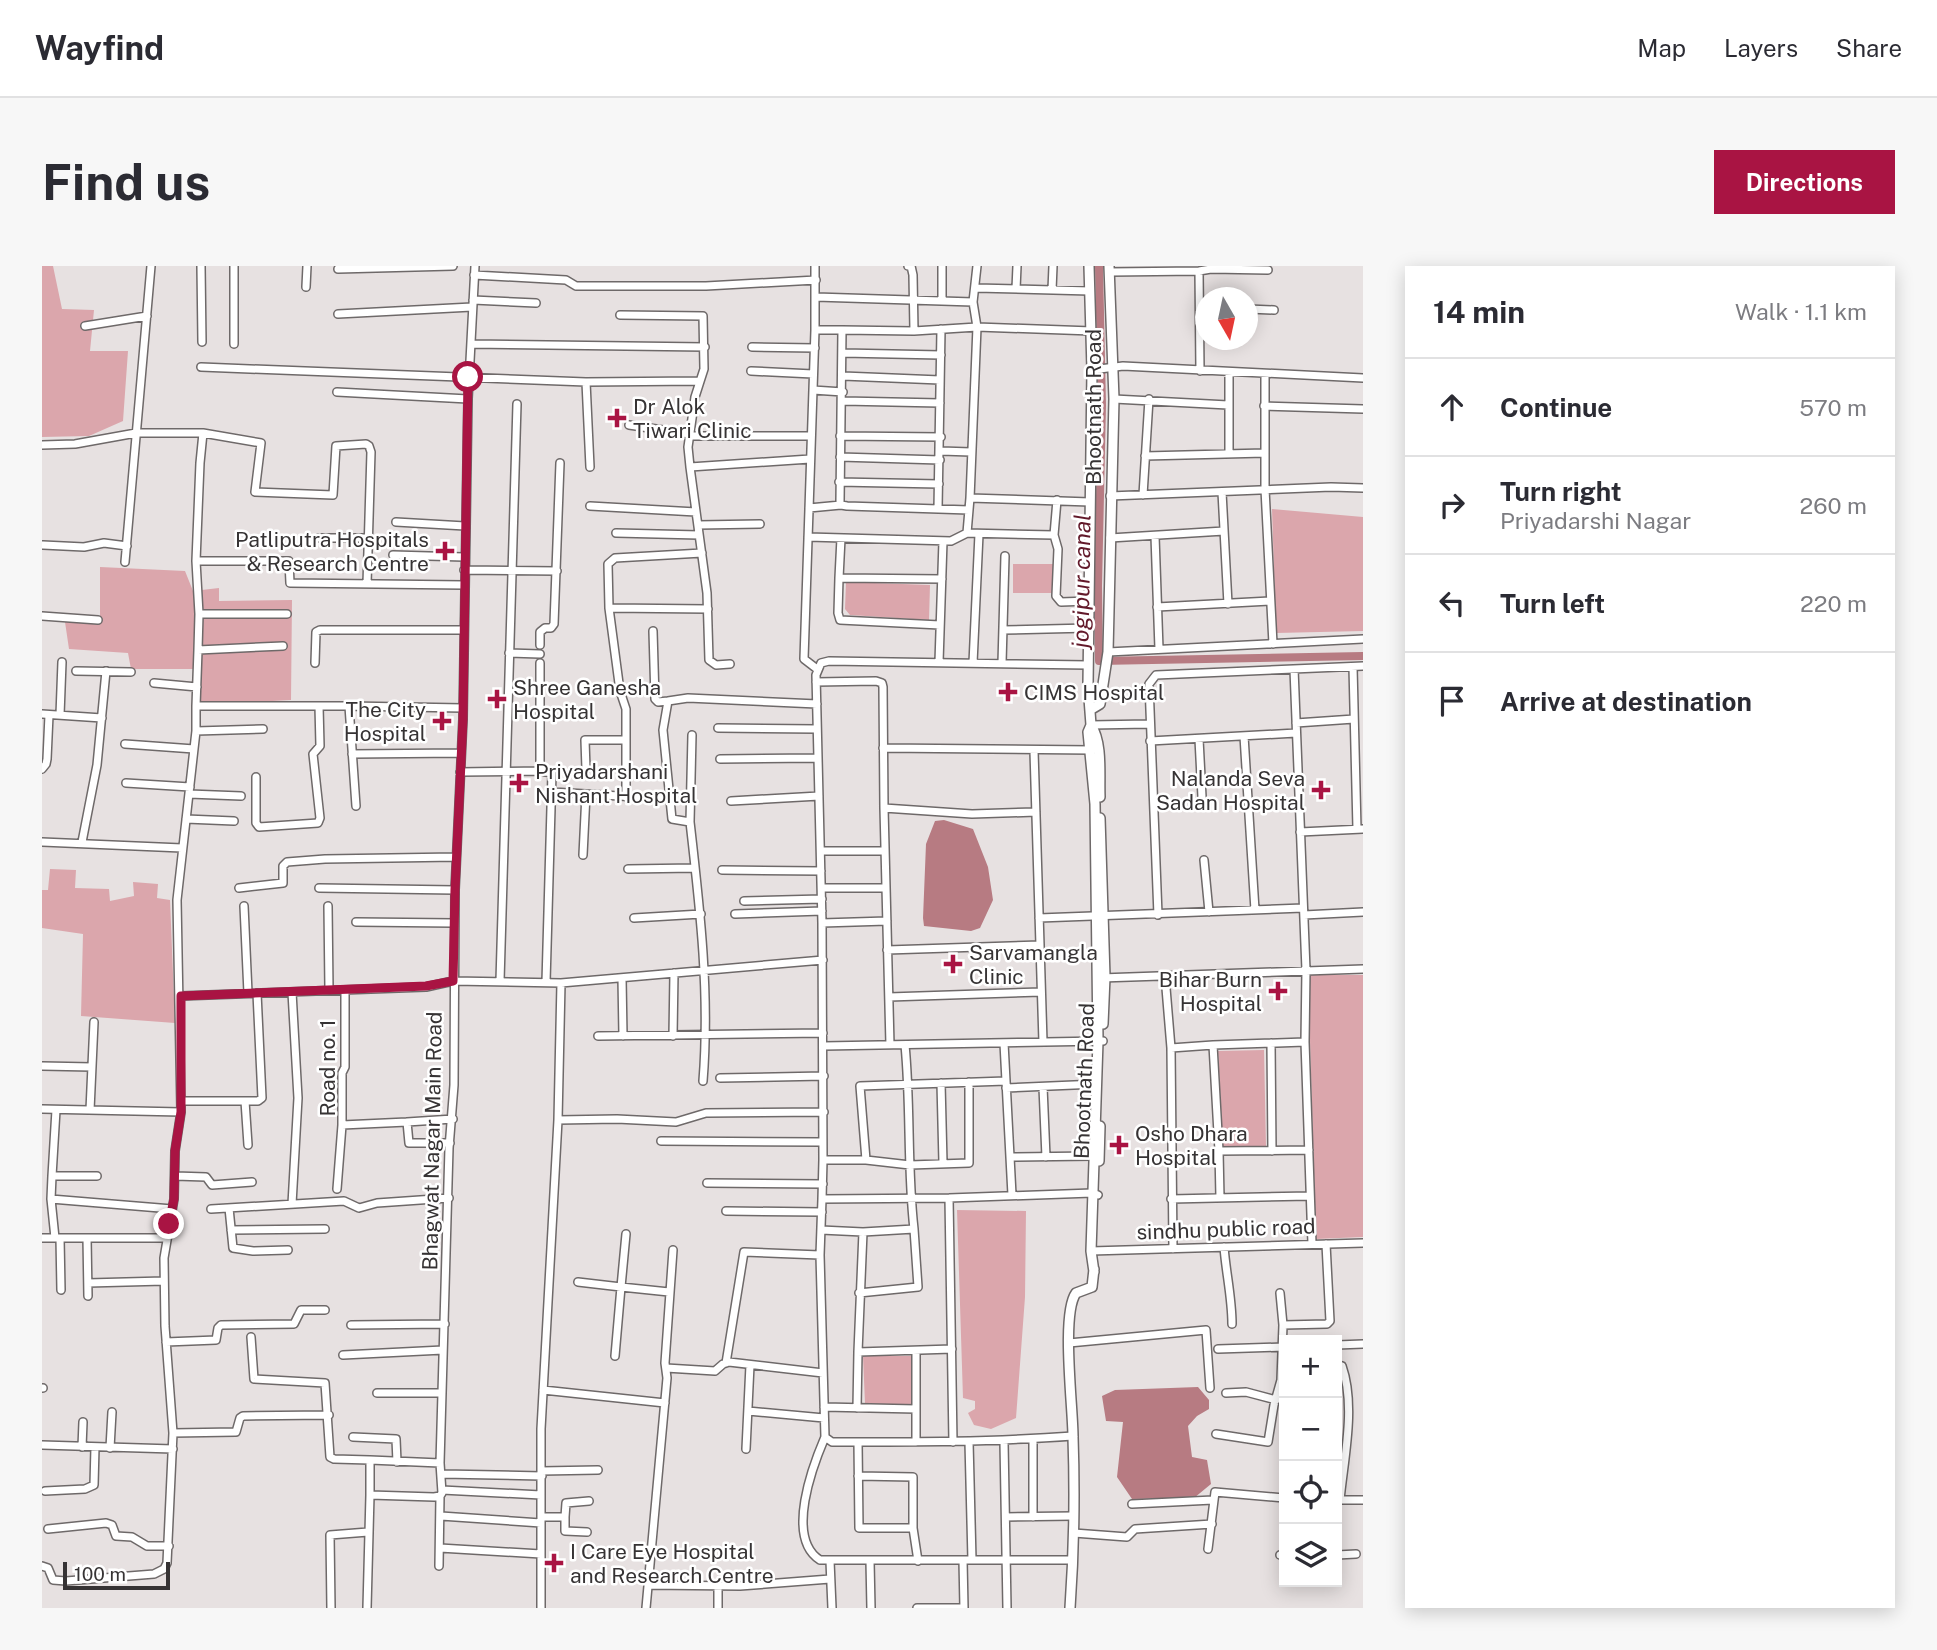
<!DOCTYPE html>
<meta charset="utf-8">
<style>
body{margin:0;font-family:"Public Sans",sans-serif;background:#f7f7f7;color:#2b2b33}
.controls{position:absolute;right:21px;bottom:21px;display:grid;overflow:hidden;border-radius:0px;box-shadow:0 4px 18px #0003}
.controls button{width:63px;height:63px;display:grid;place-items:center;padding:0;border:0;border-bottom:2px solid #e1e1e2;background:#fff;color:#2b2b33;font:35px sans-serif}
.compass{position:absolute;left:1153px;top:21px;width:63px;height:63px;border-radius:50%;background:#fff;box-shadow:0 4px 18px #0003;rotate:171deg}
.scale{position:absolute;left:21px;bottom:18px;width:107px;box-sizing:border-box;padding-left:7px;border:4px solid #363334;border-top:0;font-size:19px;line-height:24px;white-space:nowrap;color:#363334;-webkit-text-stroke:5px #fff;paint-order:stroke}
.stop{position:absolute;width:21px;height:21px;margin:-16px;border:5px solid #a91443;border-radius:50%;background:#fff}
.stop.end{background:#a91443;border-color:#fff;box-shadow:0 2px 7px #0008}
.list{margin:0;padding:0;list-style:none}
h2{display:flex;justify-content:space-between;align-items:center;height:91px;margin:0;padding:0 28px;font-size:30px}
h2 small{font-size:23px;font-weight:400;color:#7c7c81}
.list li{display:grid;grid-template-columns:46px 1fr auto;gap:21px;align-items:center;box-sizing:border-box;height:98px;padding:0 28px;border-top:2px solid #e1e1e2}
.list b{display:block;font-size:26px;white-space:nowrap}
.list p{margin:0;font-size:23px;white-space:nowrap;color:#7c7c81}
.list em{font-size:23px;font-style:normal;color:#7c7c81}
.icon{flex:none;width:38px;height:38px;fill:none;stroke:currentColor;stroke-width:2;stroke-linecap:round;stroke-linejoin:round}
.map{position:relative;flex:none;width:1321px;height:1342px;overflow:hidden;border-radius:0px}
header{display:flex;align-items:center;gap:42px;box-sizing:border-box;height:98px;padding:0 35px;background:#fff;border-bottom:2px solid #e1e1e2}
header strong{font-size:33px}
nav{display:flex;gap:38px;margin-inline-start:auto;font-size:24px}
.intro{display:flex;align-items:center;justify-content:space-between;box-sizing:border-box;height:168px;padding:0 42px}
h1{margin:0;font-size:49px}
.button{padding:18px 32px;border-radius:0px;background:#a91443;color:#fff;font-size:24px;font-weight:700}
main{display:flex;gap:42px;padding:0 42px}
aside{flex:1;background:#fff;border-radius:0px;box-shadow:0 4px 18px #0003}
.map>svg:first-child{display:block}
.green{fill:#dba6ac}
.water{fill:#b77b82}
.lines{fill:none;stroke-linecap:round;stroke-linejoin:round}
.canal{stroke:#b77b82;stroke-width:8}
.minor-casing{stroke:#6e6969;stroke-width:10}
.tertiary-casing{stroke:#6e6969;stroke-width:12}
.minor{stroke:#fff;stroke-width:7}
.tertiary{stroke:#fff;stroke-width:9}
.route{stroke:#a91443;stroke-width:9}
.poi-dot{fill:#a91443;stroke:#fff;stroke-width:2.5}
.labels{text-anchor:middle;dominant-baseline:central;stroke-width:5;stroke-linejoin:round;paint-order:stroke}
.poi-label{font-size:21px;fill:#363334;stroke:#fff;text-anchor:start}
.street-label{font-size:21px;fill:#363334;stroke:#fff}
.water-label{font-size:23px;font-style:italic;fill:#62192a;stroke:#fff}
</style>
<header>
<strong>Wayfind</strong>
<nav><a>Map</a><a>Layers</a><a>Share</a></nav>
</header>
<div class="intro"><h1>Find us</h1><a class="button">Directions</a></div>
<main>
<div class="map">
<svg width="1321" height="1342" viewBox="0 0 1321 1342">
<rect width="100%" height="100%" fill="#e7e1e1"/>
<path class="green" d="M0,0H11L20,43L52,44L48,85H86L81,155L47,170L0,171Z
M1230,243L1321,251V365L1234,367Z
M971,298H1014L1012,327H971Z
M58,301L143,305L151,325L177,322V335L250,334L249,434L154,439L151,403H89L86,387L27,383L23,356L58,357Z
M804,316L888,319L887,354L808,349L803,343Z
M8,603L34,604L33,622L67,623L68,635L92,630L91,616L116,618L115,632L128,634L133,757L39,750L41,668L0,662V624H6Z
M1266,709H1321V971L1274,973Z
M1222,784L1224,880L1181,882L1176,785Z
M915,944L984,945L983,1031L974,1152L949,1163L932,1159L926,1147L933,1143V1135L921,1132Z
M821,1090H871V1140L823,1138Z"/>
<path class="water" d="M902,554L931,563L946,601L951,634L938,662L929,665L882,660L881,652L884,578L893,555Z
M1156,1121L1167,1134V1143L1155,1150L1146,1160L1150,1191L1165,1194L1169,1218L1152,1232L1090,1233L1075,1211L1081,1156L1064,1155L1060,1130L1073,1124Z"/>
<g class="lines">
<path class="canal" d="M1057,0L1060,139L1056,320L1057,395L1321,390"/>
<defs>
<path id="minor" d="M159,0L160,76
M192,0V78
M773,0V64L762,393L775,403
M866,0H869L871,9L872,65L800,64L798,236L799,239L805,240L927,244
M900,0V35
M296,3L411,0
M1157,5L1158,105
M1068,6L1157,5L1169,3L1226,4
M432,9L524,14L534,20H664L774,14
M264,21L265,0
M934,22L1048,25
M974,23L975,0
M1010,24L1011,0
M774,31L931,36
M431,34L494,37
M1206,43L1232,44
M296,48L430,41
M578,49L661,50L662,103L653,131L646,181L648,201L768,193
M43,60L105,50
M773,64H800
M872,65L935,61L931,36L935,0
M429,78L663,81
M710,81L773,82
M801,87L899,89
M159,101L544,116L658,115
M1050,104L1081,100L1321,112
M709,105L771,108
M1187,106V188
M1223,108V223L1231,378
M801,110L898,114
M544,116L548,201
M771,124L801,126
M295,126L426,133
M1072,133L1186,139
M801,135L898,137
M1222,140L1321,143
M587,159L648,168
M648,170H769
M798,170L899,171
M0,179L33,178L94,167H161
M899,185L929,186
M1103,190L1223,187
M798,191L898,194
M648,201L665,327L667,394L674,399L688,398
M797,216L897,218
M1180,226L1186,338
M1101,229L1107,133
M1068,230L1289,221L1321,222
M928,232L935,61L1050,65
M1015,234L1012,269L1016,283L1014,330L1019,336L1047,335
M548,240L654,246
M767,242L799,239
M896,243L899,63
M354,256L423,260
M656,259L718,258
M574,267L657,269
M925,267L1012,269
M1113,270L1117,383
M766,271L909,275L925,267L928,232L1048,236
M277,272H327
M1068,272L1182,265
M1,279L42,281L62,277L85,280
M351,289L422,291
M154,295L158,197L161,167L219,177L213,226L291,229L294,180L324,178L327,180L329,186L325,318
M83,296L109,0
M422,304L515,305
M797,312L799,272
M1115,341L1228,335
M567,342L666,343
M245,348H157L154,295H247L248,317L422,319
M0,350L56,354
M898,359L798,354L796,347L797,312L900,313
M961,364L1047,362
M611,365L613,433L616,436L626,435
M498,379V366L503,362H509L512,358L518,197
M156,384L157,348
M1066,386L1321,373
M467,387L498,388
M897,396L901,275
M273,397L274,366L278,364H421
M498,397V505L510,507L504,716
M931,397L937,268
M960,397L963,290
M1311,401L1315,563
M1252,403L1264,704L1263,776L1270,978
M34,405L89,406
M774,416L834,415L840,417L841,421L842,542L848,779
M112,417L155,421
M154,440L156,384L241,380
M307,440L314,540
M0,448L60,452
M18,449L20,396
M1254,457L1312,453
M1049,459L1107,458
M676,462L775,463
M154,465L221,463
M1202,470L1213,644
M1157,473L1160,531
M1108,475L1254,467
M83,478L152,483
M841,482L1050,484
M992,485L1001,776
M310,488L419,487
M678,493L776,492
M0,503L4,498L5,493L7,449
M544,503L543,474H584
M418,506L498,505
M214,511V557L217,561L276,557L278,552L271,488L278,480L277,440
M84,517L148,521
M510,526L628,533
M147,528L199,530
M584,531V443L578,425L567,342L566,298L573,292L660,287
M689,535L777,530
M842,542L930,548L994,546
M144,553L192,555
M648,556L650,469
M1258,566L1321,563
M0,576L140,582
M40,576L55,499L64,405
M779,585H843
M541,589L544,528
M1162,594L1167,646
M586,603L653,602
M680,604L779,605
M197,622L241,617V600L245,596L283,593L414,591
M277,622L413,624
M780,622H844
M702,635L780,633
M202,640L206,727
M286,640L287,724
M693,648L780,645
M1116,649L1107,418L1114,409L1321,400
M1262,649L1321,646
M592,652L659,648
M997,652L1261,642
M314,656L412,657
M780,657L845,655
M845,684L998,679
M1123,710L1129,782L1131,983
M580,712L581,770
M1059,712L1321,703
M458,715L475,138
M250,726L256,832L250,938
M139,730L384,721L411,715L519,717L781,694
M847,731L999,726
M556,770L781,767
M631,770L632,707
M1263,776L1171,779L1177,885L1267,884
M962,777L970,929
M1229,777L1230,885
M863,779C869,840 865,902 872,963L821,966L816,1086L910,1083
M782,780L1061,775
M1129,782L1171,779
M0,800L50,801
M678,812L782,810
M661,815C668,728 658,643 648,556L630,553L621,464L626,435L646,432L775,438
M964,815L818,820L824,894H781L780,657L774,409L779,397L787,395L1046,399
M899,817L901,897
M1001,821L1004,891
M964,822L1055,818
M140,835H216L220,832L215,727
M203,835L206,879
M0,843L139,846
M48,844L52,756
M516,854L575,853L634,856L664,847L782,846
M300,859L365,856
M619,875L780,876
M408,877H367L365,856L411,853
M1177,885L1178,932
M968,891L1051,890
M824,894L868,899L927,897V816
M10,910L14,844
M133,910L164,911L170,919L210,916
M665,917L781,918
M295,923L300,859V807L303,801V724
M907,932L911,1176
M9,933L130,943
M780,933L781,894
M1129,933L1268,930
M187,942L191,982L211,985L246,984
M169,943L302,935L317,942L335,937L407,932
M684,945L780,946
M189,964L283,963
M779,964L821,966
M0,972H124
M13,972L9,933L10,910H55
M18,972L19,1024
M45,972L46,1030
M1182,981C1184,1007 1190,1032 1190,1058
M1049,985L1321,977
M536,1016L579,1021L584,968
M46,1017L122,1015
M817,1027L876,1021L872,963
M309,1059L403,1058
M1241,1059L1285,1058L1288,1055L1284,978
M209,1071L212,1113L283,1117L288,1191L292,1193L328,1194
M124,1076L174,1074L176,1062L179,1059L252,1058L259,1044H283
M1027,1077L1164,1064L1168,1122
M1295,1079L1321,1078
M1176,1083L1242,1081
M301,1089L401,1084
M573,1090L579,1021L627,1026
M684,1097L702,986L778,989
M1295,1099L1300,1100C1314,1140 1302,1192 1298,1234
M624,1102L673,1105L681,1098L687,1096L781,1107
M0,1122H1
M501,1124L623,1137
M335,1127H400
M1184,1127L1204,1126L1234,1134
M782,1141L874,1143
M815,1142L816,1086
M706,1145L782,1152
M131,1167L194,1166L198,1152L201,1150L287,1149
M1174,1168L1226,1176L1232,1139L1239,1114L1241,1059L1238,1027
M1031,1170C951,1176 871,1176 790,1176L783,1171L778,989L780,933L907,932L1050,927L1056,929
M311,1171L354,1173L355,1196
M783,1171C771,1199 743,1272 778,1294H1031
M991,1173V1251
M816,1176L817,1262H871L876,1295
M874,1176V1085
M927,1176L930,1294
M962,1176L965,1342
M0,1179L131,1183
M40,1181L41,1156
M68,1182L70,1146
M704,1183L708,1099
M499,1205L556,1204
M400,1208L500,1210
M816,1210L871,1211V1262
M400,1224L499,1229
M3,1225L43,1223L52,1219L53,1181
M328,1229V1194L398,1197
M1295,1234H1321
M1090,1238L1171,1234
M399,1250L499,1257
M500,1251H523L524,1237L547,1235
M523,1251V1265L545,1266
M964,1251L1031,1250
M6,1263L64,1257L70,1259L74,1270L90,1271L105,1280H127
M1032,1267L1085,1271L1093,1263L1170,1258
M398,1282L499,1288
M1166,1283L1173,1226L1242,1232
M1238,1289H1242
M1295,1289L1314,1288
M921,1294L922,1342
M788,1295L790,1342
M828,1295L829,1342
M0,1300L6,1302L11,1314L24,1315L112,1308L122,1303L125,1297L131,1167L123,1060L122,992L132,933L133,885L139,846L135,634L154,465V440H307L421,442
M397,1300L398,1230
M606,1319L698,1320L788,1313
M289,1342L288,1269L326,1266
M325,1342L328,1229L392,1231L398,1230L400,1227L398,1197L407,882L412,819L413,624L421,453L426,133L433,0
M499,1342V1163L516,854L519,717
M604,1342L625,1112L623,1097L631,984
M676,1342V1320
M875,1342H922"/>
<path id="tertiary" d="M1047,0L1050,104L1046,419L1049,459L1046,466L1053,538L1056,775L1049,985L1052,1006
M1048,444L1058,438L1066,386L1072,133L1067,0
M1049,459C1061,478 1057,509 1058,531
M1058,552L1063,711L1061,758
M1057,895L1058,860
M1028,1342C1032,1285 1033,1228 1031,1171C1031,1141 1019,1048 1034,1027L1050,1021L1052,1003"/>
</defs>
<use href="#minor" class="minor-casing"/>
<use href="#tertiary" class="tertiary-casing"/>
<use href="#minor" class="minor"/>
<use href="#tertiary" class="tertiary"/>
</g>
<g class="lines">
<path class="route" d="M127,958L132,933L133,885L139,846V730L384,720L411,715L413,624L421,453L426,111"/>
</g>
<g class="poi-dot">
<path d="M571.5 141.5h7v7h7v7h-7v7h-7v-7h-7v-7h7z"/>
<path d="M399.5 274.5h7v7h7v7h-7v7h-7v-7h-7v-7h7z"/>
<path d="M962.5 415.5h7v7h7v7h-7v7h-7v-7h-7v-7h7z"/>
<path d="M451.5 422.5h7v7h7v7h-7v7h-7v-7h-7v-7h7z"/>
<path d="M396.5 444.5h7v7h7v7h-7v7h-7v-7h-7v-7h7z"/>
<path d="M473.5 506.5h7v7h7v7h-7v7h-7v-7h-7v-7h7z"/>
<path d="M1275.5 513.5h7v7h7v7h-7v7h-7v-7h-7v-7h7z"/>
<path d="M907.5 687.5h7v7h7v7h-7v7h-7v-7h-7v-7h7z"/>
<path d="M1232.5 714.5h7v7h7v7h-7v7h-7v-7h-7v-7h7z"/>
<path d="M1073.5 868.5h7v7h7v7h-7v7h-7v-7h-7v-7h7z"/>
<path d="M508.5 1286.5h7v7h7v7h-7v7h-7v-7h-7v-7h7z"/>
</g>
<g class="labels">
<g class="poi-label">
<text x="591" y="140">Dr Alok<tspan x="591" dy="24">Tiwari Clinic</tspan></text>
<text x="387" y="273" text-anchor="end">Patliputra Hospitals<tspan x="387" dy="24">&amp; Research Centre</tspan></text>
<text x="471" y="421">Shree Ganesha<tspan x="471" dy="24">Hospital</tspan></text>
<text x="982" y="426">CIMS Hospital</text>
<text x="384" y="443" text-anchor="end">The City<tspan x="384" dy="24">Hospital</tspan></text>
<text x="493" y="505">Priyadarshani<tspan x="493" dy="24">Nishant Hospital</tspan></text>
<text x="1263" y="512" text-anchor="end">Nalanda Seva<tspan x="1263" dy="24">Sadan Hospital</tspan></text>
<text x="927" y="686">Sarvamangla<tspan x="927" dy="24">Clinic</tspan></text>
<text x="1220" y="713" text-anchor="end">Bihar Burn<tspan x="1220" dy="24">Hospital</tspan></text>
<text x="1093" y="867">Osho Dhara<tspan x="1093" dy="24">Hospital</tspan></text>
<text x="528" y="1285">I Care Eye Hospital<tspan x="528" dy="24">and Research Centre</tspan></text>
</g>
<g class="street-label">
<text transform="translate(1051 141) rotate(-90)">Bhootnath Road</text>
<text transform="translate(285 802) rotate(-90)">Road no. 1</text>
<text transform="translate(1042 815) rotate(-88)">Bhootnath Road</text>
<text transform="translate(390 875) rotate(-89)">Bhagwat Nagar Main Road</text>
<text transform="translate(1184 963) rotate(-2)">sindhu public road</text>
</g>
<g class="water-label">
<text transform="translate(1039 315) rotate(-89)">jogipur canal</text>
</g>
</g>
</svg>
<div class="controls">
<button>+</button>
<button>−</button>
<button><svg class="icon" aria-label="locate" viewBox="0 0 24 24"><circle cx="12" cy="12" r="6"/><path d="M12 2v4M12 18v4M2 12h4M18 12h4"/></svg></button>
<button><svg class="icon" aria-label="layers" viewBox="0 0 24 24"><path d="M12 4l9 5-9 5-9-5zM3 14l9 5 9-5"/></svg></button>
</div>
<svg class="compass" viewBox="-18 -18 36 36"><path d="M0-13l5 13h-10z" fill="#e53935"/><path d="M0 13l5-13h-10z" fill="#7c7c81"/></svg>
<div class="scale">100 m</div>
<div class="stop" style="left:426px;top:111px"></div>
<div class="stop end" style="left:127px;top:958px"></div>
</div>
<aside>
<h2>14 min<small>Walk · 1.1 km</small></h2>
<ul class="list">
<li><svg class="icon" aria-label="ahead" viewBox="0 0 24 24"><path d="M12 20V5M6 11l6-6 6 6"/></svg><div><b>Continue</b></div><em>570 m</em></li>
<li><svg class="icon" aria-label="right" viewBox="0 0 24 24"><path d="M7 20v-9h11M14 6l5 5-5 5"/></svg><div><b>Turn right</b><p>Priyadarshi Nagar</p></div><em>260 m</em></li>
<li><svg class="icon" aria-label="left" viewBox="0 0 24 24"><path d="M17 20v-9H6M10 6l-5 5 5 5"/></svg><div><b>Turn left</b></div><em>220 m</em></li>
<li><svg class="icon" aria-label="arrive" viewBox="0 0 24 24"><path d="M6 21V4h12l-3 4 3 4H6"/></svg><div><b>Arrive at destination</b></div></li>
</ul>
</aside>
</main>
